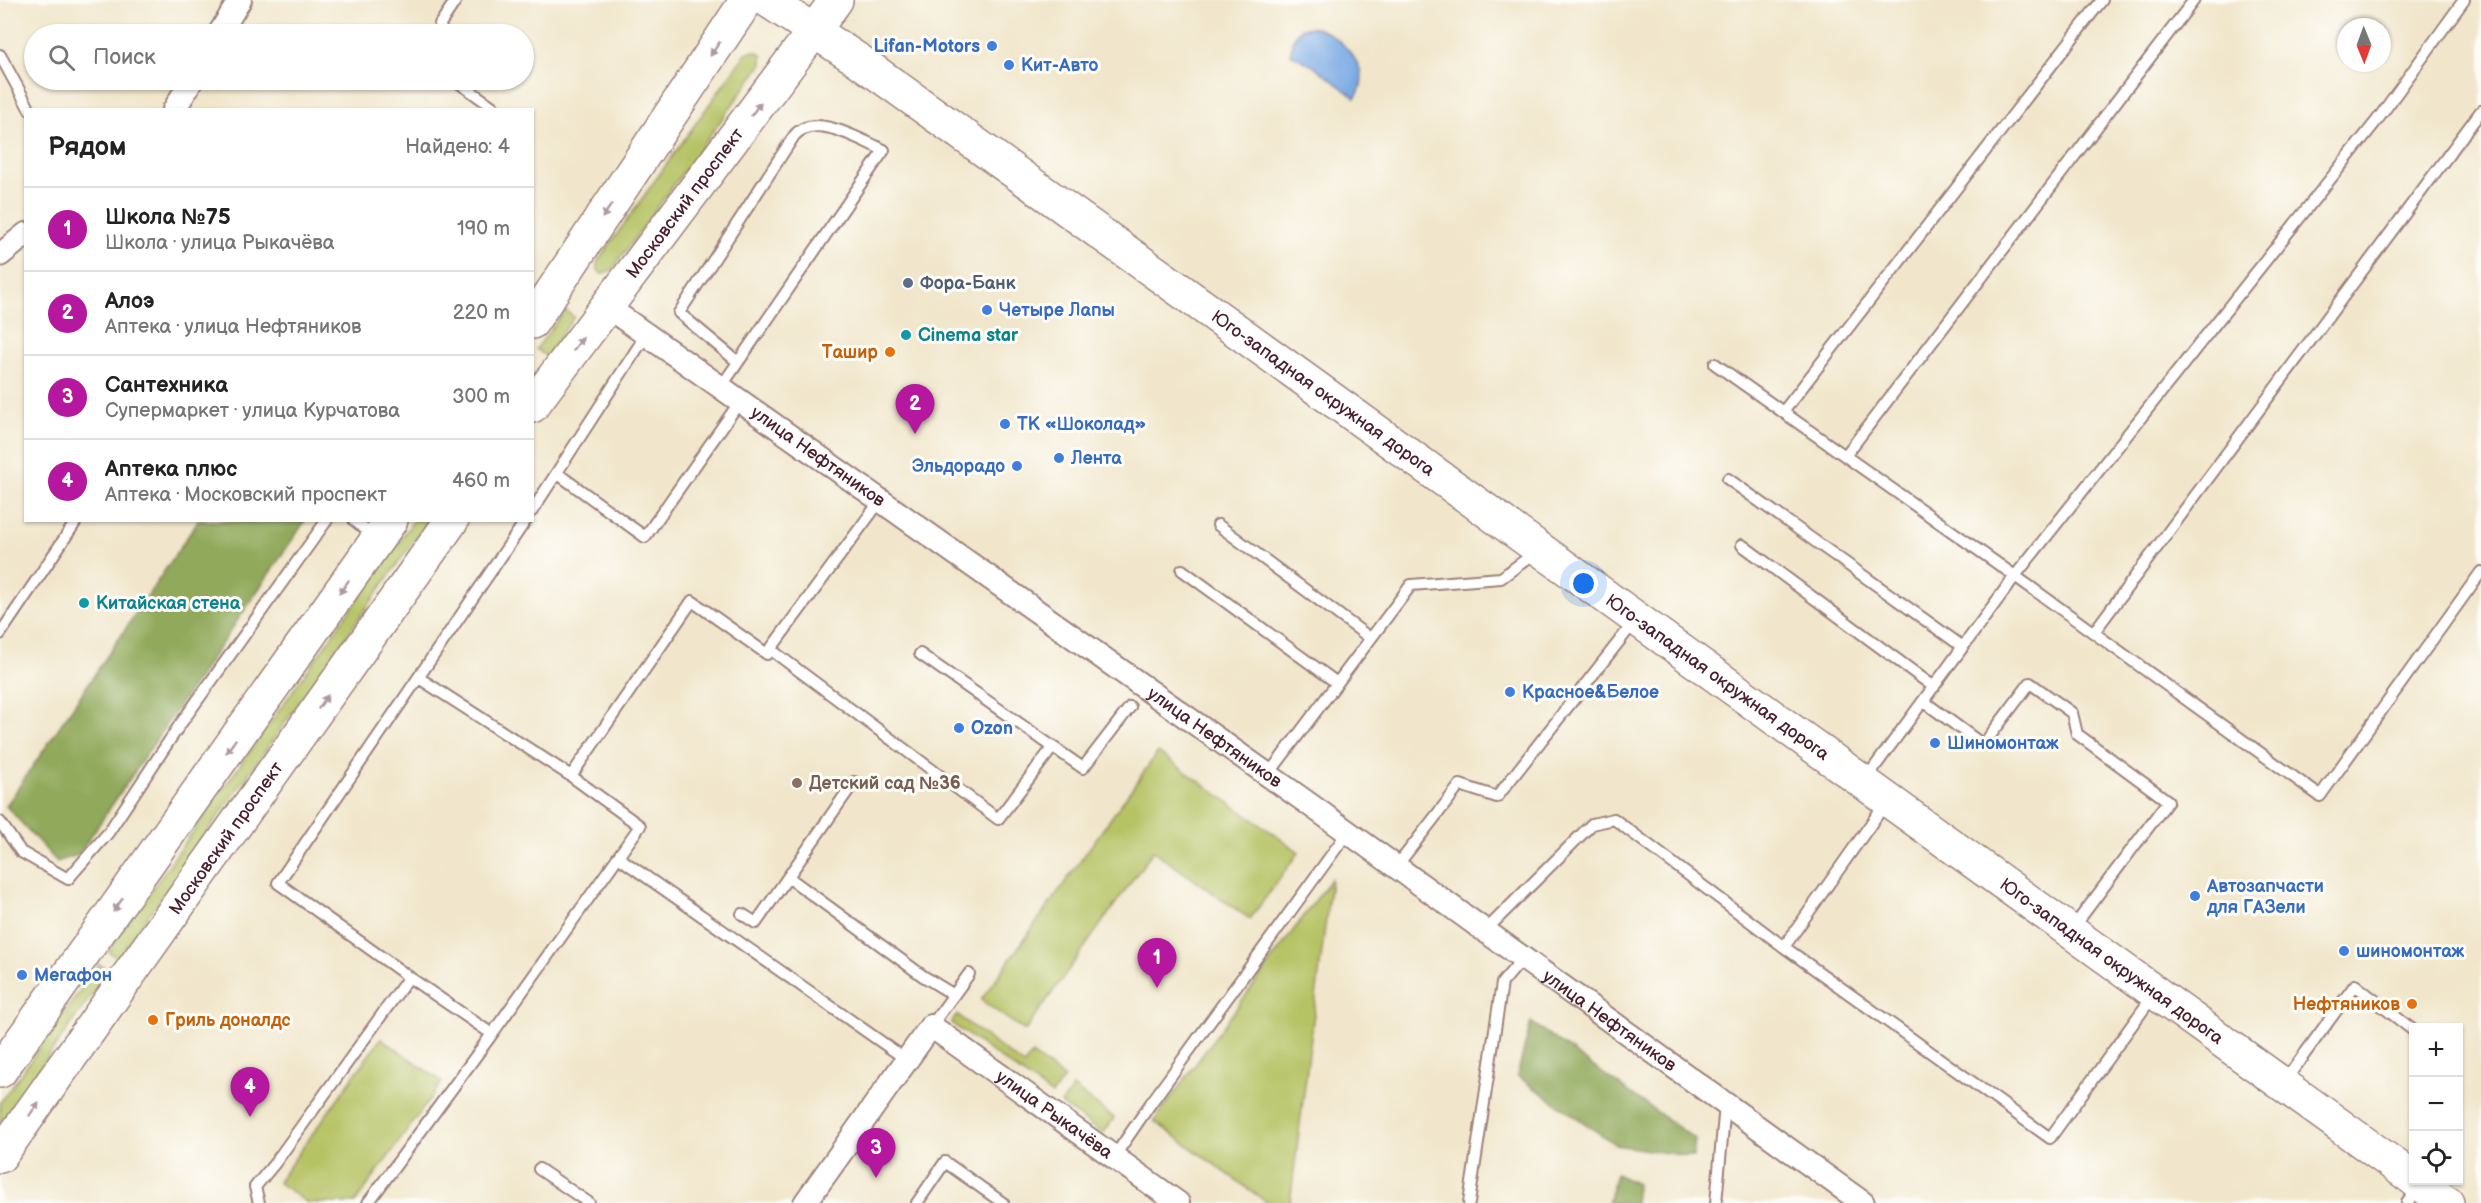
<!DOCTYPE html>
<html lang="ru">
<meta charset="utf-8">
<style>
body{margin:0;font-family:"Balsamiq Sans",sans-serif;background:#f6f6f6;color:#222}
.controls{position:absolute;right:18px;bottom:18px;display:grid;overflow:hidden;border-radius:0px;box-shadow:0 2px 4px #0004}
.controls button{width:54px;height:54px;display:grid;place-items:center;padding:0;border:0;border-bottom:2px solid #e0e0e0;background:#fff;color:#222;font:30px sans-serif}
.compass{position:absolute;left:2337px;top:18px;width:54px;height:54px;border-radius:50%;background:#fff;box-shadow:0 2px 4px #0004;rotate:179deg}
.you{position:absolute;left:1584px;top:584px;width:21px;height:21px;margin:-15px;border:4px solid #fff;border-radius:50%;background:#1a73e8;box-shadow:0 0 0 9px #1a73e833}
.badge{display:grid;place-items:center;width:39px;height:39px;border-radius:50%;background:#b5179e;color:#fff;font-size:20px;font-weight:700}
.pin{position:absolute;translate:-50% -50px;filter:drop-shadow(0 2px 3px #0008)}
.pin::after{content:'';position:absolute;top:32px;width:21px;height:18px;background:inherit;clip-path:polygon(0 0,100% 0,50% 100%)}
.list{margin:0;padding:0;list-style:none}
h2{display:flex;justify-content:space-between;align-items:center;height:78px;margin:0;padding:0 24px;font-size:26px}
h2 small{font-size:20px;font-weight:400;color:#767676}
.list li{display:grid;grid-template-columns:39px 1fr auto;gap:18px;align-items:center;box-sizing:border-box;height:84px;padding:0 24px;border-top:2px solid #e0e0e0}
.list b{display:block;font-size:22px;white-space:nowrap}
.list p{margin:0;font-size:20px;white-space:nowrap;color:#767676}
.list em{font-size:20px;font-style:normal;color:#767676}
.icon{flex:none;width:33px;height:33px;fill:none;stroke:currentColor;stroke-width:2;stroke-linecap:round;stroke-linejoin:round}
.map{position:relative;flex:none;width:2481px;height:1203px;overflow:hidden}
.search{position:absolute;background:#fff;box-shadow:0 2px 4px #0004;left:24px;top:24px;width:510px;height:66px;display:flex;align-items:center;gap:15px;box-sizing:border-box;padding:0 21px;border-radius:33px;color:#767676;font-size:22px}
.panel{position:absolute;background:#fff;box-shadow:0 2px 4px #0004;left:24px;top:108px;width:510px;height:414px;border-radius:0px}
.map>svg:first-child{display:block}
.green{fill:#b6c365;stroke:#807148;stroke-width:1.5}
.forest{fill:#90a95a;stroke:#6d6442;stroke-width:1.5}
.water{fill:#7babe5;stroke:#626588;stroke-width:1.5}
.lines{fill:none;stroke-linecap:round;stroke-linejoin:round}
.lane-casing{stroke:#9e827b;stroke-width:14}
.street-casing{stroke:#9e827b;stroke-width:26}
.primary-casing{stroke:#9e827b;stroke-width:36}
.highway-casing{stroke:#9e827b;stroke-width:36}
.lane{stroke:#fff;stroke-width:10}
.street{stroke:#fff;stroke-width:22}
.primary{stroke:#fff;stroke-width:33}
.highway{stroke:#fff;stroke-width:33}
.oneway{fill:#ae9aa0}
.shop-dot{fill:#3f7fe0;stroke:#fdfcf7;stroke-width:2}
.service-dot{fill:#5c6f8a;stroke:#fdfcf7;stroke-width:2}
.culture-dot{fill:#0f9aa8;stroke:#fdfcf7;stroke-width:2}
.food-dot{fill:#e8710a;stroke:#fdfcf7;stroke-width:2}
.education-dot{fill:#8d6e63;stroke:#fdfcf7;stroke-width:2}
.labels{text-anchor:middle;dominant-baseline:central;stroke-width:6;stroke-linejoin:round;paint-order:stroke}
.shop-label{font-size:18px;font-weight:bold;fill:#366cbe;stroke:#fdfcf7;text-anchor:start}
.street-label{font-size:18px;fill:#4a1f2b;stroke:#fdfcf7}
.service-label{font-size:18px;font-weight:bold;fill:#4e5e75;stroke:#fdfcf7;text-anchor:start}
.culture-label{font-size:18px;font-weight:bold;fill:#0d838f;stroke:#fdfcf7;text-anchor:start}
.food-label{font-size:18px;font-weight:bold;fill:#c56008;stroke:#fdfcf7;text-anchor:end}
.education-label{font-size:18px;font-weight:bold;fill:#785e54;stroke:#fdfcf7;text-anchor:start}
</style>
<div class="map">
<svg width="2481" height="1203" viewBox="0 0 2481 1203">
<rect width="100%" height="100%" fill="#fdfcf7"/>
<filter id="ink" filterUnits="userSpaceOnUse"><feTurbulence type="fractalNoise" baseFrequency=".0167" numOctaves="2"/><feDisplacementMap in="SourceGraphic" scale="12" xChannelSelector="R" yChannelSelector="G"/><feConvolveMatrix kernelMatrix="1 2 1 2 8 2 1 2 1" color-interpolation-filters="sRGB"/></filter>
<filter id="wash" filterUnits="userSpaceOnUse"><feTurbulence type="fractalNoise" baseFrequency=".008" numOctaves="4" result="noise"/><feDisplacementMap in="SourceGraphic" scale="24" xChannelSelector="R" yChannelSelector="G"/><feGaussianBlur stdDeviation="1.35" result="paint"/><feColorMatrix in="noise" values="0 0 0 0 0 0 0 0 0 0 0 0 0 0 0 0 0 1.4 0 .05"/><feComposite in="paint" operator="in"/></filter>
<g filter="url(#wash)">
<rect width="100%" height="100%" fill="#f1e6cb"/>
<path class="green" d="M755,51L762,54V64L611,271L601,274L598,270L597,262L746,53Z
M565,310L574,317L546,356L536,349Z
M414,520L428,521L118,958L108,951Z
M1158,752L1299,852L1250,919L1153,851L1025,1031L981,1000Z
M1331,879L1290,1203H1268L1154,1121Z
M99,964L109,971L0,1124V1103Z
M957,1015L1024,1065L1032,1054L1064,1078L1052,1095L951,1023Z
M381,1038L442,1082L355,1203H307L278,1182Z
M1073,1087L1114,1118L1103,1134L1061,1104Z"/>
<path class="forest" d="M198,521H305L78,855L57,862L6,806Z
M1531,1022L1695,1139L1693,1157L1616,1145L1517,1076Z
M1616,1174L1637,1184L1635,1203H1608Z"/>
<path class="water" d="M1301,28C1305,28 1311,27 1315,28C1336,32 1367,63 1361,86C1360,90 1357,95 1355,98L1315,67L1291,54L1292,41Z"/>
</g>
<g filter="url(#ink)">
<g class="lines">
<defs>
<path id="lane" d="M2464,0L2378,119L2015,576L2320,796L2481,572
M442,34L440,24L456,0
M0,55L30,110
M455,80L493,107
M1715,364L2015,576L1865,780
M721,387L884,150C860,140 814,111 794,136L679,313L738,362
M1783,412L2102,0
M1845,456L2194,0
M558,474L645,537L741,400
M1728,479L1963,647
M532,511L646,335
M354,520L375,537
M1218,525L1370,638
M1742,545L1934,687
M1182,570L1337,683
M2094,632L2481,111
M0,634L77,520
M770,649L998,819L1053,747
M920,654L1083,768L1130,707
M419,678L571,776
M1923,701L1983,745L2030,683L2072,713L2077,734L2168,801L2072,929
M1268,775L1411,585L1501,578L1536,552
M0,822L21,852L68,879L108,833L179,726L327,520
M618,857L907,1060
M1396,867L1460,785L1497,797L1635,621
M788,877L854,782
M742,914L756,923L788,877L923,976L954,995
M1485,931L1592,824L1614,819L1784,947L1885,804
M1784,947L2050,1138L2153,996
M931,1026L969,974
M492,1034L640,826L571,776L692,601L767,654L880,501
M2284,1082L2355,985L2414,1031
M1114,1157L1151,1103L1348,832
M539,1169L589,1203
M259,1203L255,1187L275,1163L409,977L278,883L526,520
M368,1203L492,1034L409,977
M917,1203L945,1162L1003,1203
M1469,1203L1502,983L1523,958
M1716,1203L1725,1105
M2407,1203L2419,1187"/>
<g id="street">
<path d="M219,34L240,0"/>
<path d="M174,110L192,80"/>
<path d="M0,255L26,234"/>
<path id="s1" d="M606,306L1302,799L1863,1203"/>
<path id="s2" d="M805,1203L931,1026L1178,1203"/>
</g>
<g id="primary">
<path d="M532,322L747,0"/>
<path id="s3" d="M532,406L814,31"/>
<path d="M0,1071L391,520"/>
<path id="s4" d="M0,1156L452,520"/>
</g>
<g id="highway">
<path id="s5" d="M767,0L861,62L1247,338L2414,1179"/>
<path d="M814,31L836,0"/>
<path d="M2415,1180L2447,1203"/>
</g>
</defs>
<use href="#lane" class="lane-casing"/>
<use href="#street" class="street-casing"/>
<use href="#primary" class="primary-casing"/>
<use href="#highway" class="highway-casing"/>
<use href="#lane" class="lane"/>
<use href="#street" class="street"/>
<use href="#primary" class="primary"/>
<use href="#highway" class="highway"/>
</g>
<defs><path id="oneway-solid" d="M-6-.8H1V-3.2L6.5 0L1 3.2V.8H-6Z" transform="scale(1.5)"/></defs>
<g class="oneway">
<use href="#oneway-solid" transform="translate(715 49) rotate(124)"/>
<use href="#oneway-solid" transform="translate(756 109) rotate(-53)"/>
<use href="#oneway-solid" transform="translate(607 211) rotate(124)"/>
<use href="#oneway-solid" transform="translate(578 344) rotate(-53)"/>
<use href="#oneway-solid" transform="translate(344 587) rotate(125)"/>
<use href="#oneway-solid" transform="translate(323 702) rotate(-55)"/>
<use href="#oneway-solid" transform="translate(231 746) rotate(125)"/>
<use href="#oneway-solid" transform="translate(118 905) rotate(125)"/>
<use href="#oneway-solid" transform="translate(34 1109) rotate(-55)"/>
</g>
</g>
<g class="shop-dot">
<circle cx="992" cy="46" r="6"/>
<circle cx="1009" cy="65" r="6"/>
<circle cx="987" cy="310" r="6"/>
<circle cx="1005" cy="424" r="6"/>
<circle cx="1059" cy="458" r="6"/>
<circle cx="1017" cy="466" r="6"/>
<circle cx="1510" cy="692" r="6"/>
<circle cx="959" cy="728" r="6"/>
<circle cx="1935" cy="743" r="6"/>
<circle cx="2195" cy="896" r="6"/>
<circle cx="2344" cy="951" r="6"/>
<circle cx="22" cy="975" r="6"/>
</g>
<circle class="service-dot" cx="908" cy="283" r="6"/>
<g class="culture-dot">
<circle cx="906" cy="335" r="6"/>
<circle cx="84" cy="603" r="6"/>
</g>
<g class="food-dot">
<circle cx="890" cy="352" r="6"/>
<circle cx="2412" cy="1004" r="6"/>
<circle cx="153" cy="1020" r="6"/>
</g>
<circle class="education-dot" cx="797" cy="783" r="6"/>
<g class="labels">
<g class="shop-label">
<text x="980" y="46" text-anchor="end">Lifan-Motors</text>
<text x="1021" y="65">Кит-Авто</text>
<text x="999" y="310">Четыре Лапы</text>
<text x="1017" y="424">ТК «Шоколад»</text>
<text x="1071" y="458">Лента</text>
<text x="1005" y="466" text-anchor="end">Эльдорадо</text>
<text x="1522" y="692">Красное&amp;Белое</text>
<text x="971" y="728">Ozon</text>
<text x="1947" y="743">Шиномонтаж</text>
<text x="2207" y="886">Автозапчасти<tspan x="2207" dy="21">для ГАЗели</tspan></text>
<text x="2356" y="951">шиномонтаж</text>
<text x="34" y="975">Мегафон</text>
</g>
<g class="street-label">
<text stroke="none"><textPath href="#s3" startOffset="254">Московский проспект</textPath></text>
<text stroke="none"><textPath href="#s5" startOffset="681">Юго-западная окружная дорога</textPath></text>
<text stroke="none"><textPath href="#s1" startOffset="260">улица Нефтяников</textPath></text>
<text stroke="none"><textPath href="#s5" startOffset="1167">Юго-западная окружная дорога</textPath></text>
<text stroke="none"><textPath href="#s1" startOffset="746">улица Нефтяников</textPath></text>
<text stroke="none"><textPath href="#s4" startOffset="390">Московский проспект</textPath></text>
<text stroke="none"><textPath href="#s5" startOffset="1653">Юго-западная окружная дорога</textPath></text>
<text stroke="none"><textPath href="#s1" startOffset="1232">улица Нефтяников</textPath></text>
<text stroke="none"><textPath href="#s2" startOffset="369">улица Рыкачёва</textPath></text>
</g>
<g class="service-label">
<text x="920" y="283">Фора-Банк</text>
</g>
<g class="culture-label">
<text x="918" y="335">Cinema star</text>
<text x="96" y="603">Китайская стена</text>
</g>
<g class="food-label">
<text x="878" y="352">Ташир</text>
<text x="2400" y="1004">Нефтяников</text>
<text x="165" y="1020" text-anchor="start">Гриль доналдс</text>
</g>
<g class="education-label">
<text x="809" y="783">Детский сад №36</text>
</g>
</g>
</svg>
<div class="controls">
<button>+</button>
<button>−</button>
<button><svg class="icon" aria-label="locate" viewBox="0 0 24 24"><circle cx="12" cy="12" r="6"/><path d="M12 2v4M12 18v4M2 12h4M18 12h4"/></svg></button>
</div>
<svg class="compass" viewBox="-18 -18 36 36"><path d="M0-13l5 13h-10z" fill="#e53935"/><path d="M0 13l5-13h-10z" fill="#767676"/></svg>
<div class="you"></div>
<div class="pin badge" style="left:1157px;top:988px">1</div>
<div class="pin badge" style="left:915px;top:434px">2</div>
<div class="pin badge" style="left:876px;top:1178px">3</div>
<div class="pin badge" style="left:250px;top:1117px">4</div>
<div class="search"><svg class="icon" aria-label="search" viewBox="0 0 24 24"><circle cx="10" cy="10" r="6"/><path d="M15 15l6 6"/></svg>Поиск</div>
<section class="panel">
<h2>Рядом<small>Найдено: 4</small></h2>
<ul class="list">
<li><span class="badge">1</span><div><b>Школа №75</b><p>Школа · улица Рыкачёва</p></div><em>190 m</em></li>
<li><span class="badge">2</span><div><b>Алоэ</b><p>Аптека · улица Нефтяников</p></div><em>220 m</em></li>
<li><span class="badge">3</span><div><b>Сантехника</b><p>Супермаркет · улица Курчатова</p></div><em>300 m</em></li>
<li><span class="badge">4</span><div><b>Аптека плюс</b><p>Аптека · Московский проспект</p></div><em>460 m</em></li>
</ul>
</section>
</div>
